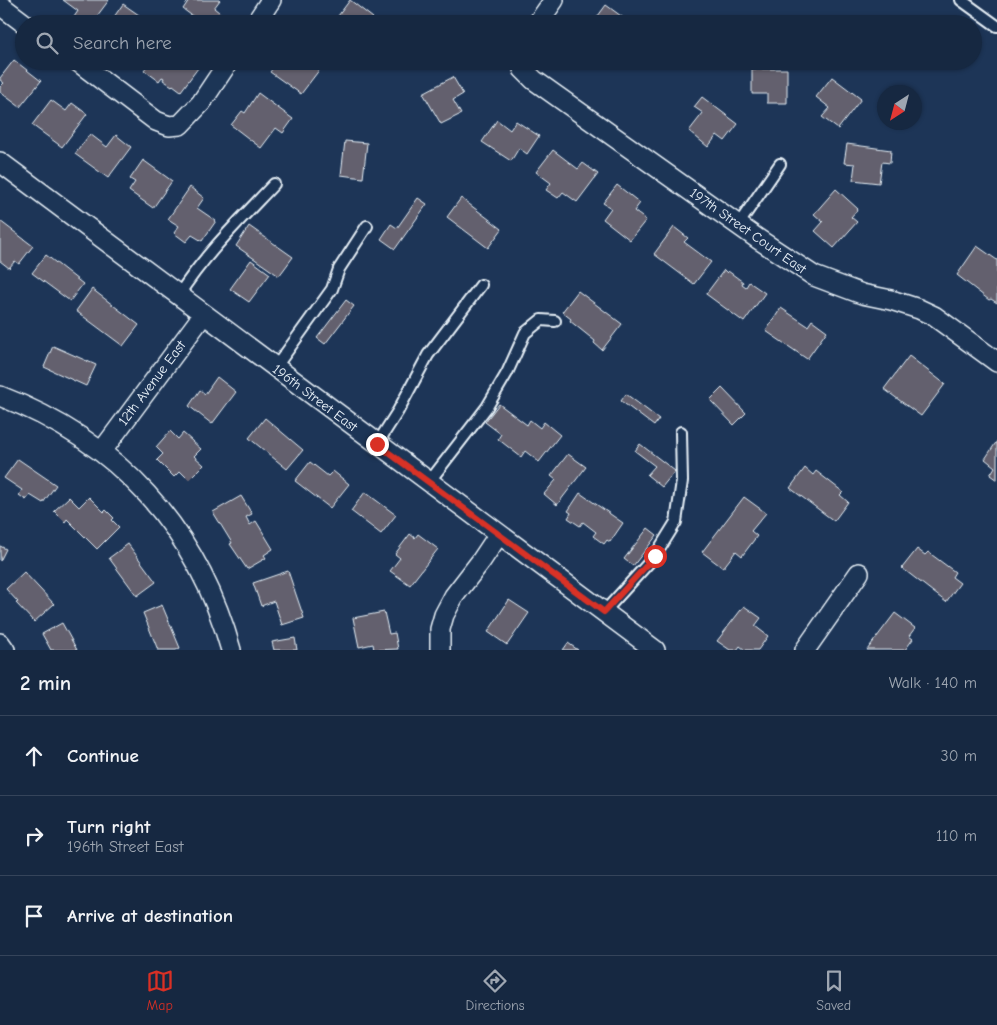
<!DOCTYPE html>
<meta charset="utf-8">
<style>
body{margin:0;font-family:"Comic Neue",sans-serif;background:#1f3048;color:#f1f3f6}
.compass{position:absolute;left:877px;top:85px;width:45px;height:45px;border-radius:50%;background:#162841;box-shadow:0 1px 4px #0004;rotate:216deg}
.stop{position:absolute;width:15px;height:15px;margin:-11px;border:4px solid #d93025;border-radius:50%;background:#fff}
.stop.end{background:#d93025;border-color:#fff;box-shadow:0 1px 5px #0008}
.list{margin:0;padding:0;list-style:none}
h2{display:flex;justify-content:space-between;align-items:center;height:65px;margin:0;padding:0 20px;font-size:21px}
h2 small{font-size:16px;font-weight:400;color:#9ea6b1}
.list li{display:grid;grid-template-columns:32px 1fr auto;gap:15px;align-items:center;box-sizing:border-box;height:80px;padding:0 20px;border-top:1px solid #35445a}
.list b{display:block;font-size:19px;white-space:nowrap}
.list p{margin:0;font-size:16px;white-space:nowrap;color:#9ea6b1}
.list em{font-size:16px;font-style:normal;color:#9ea6b1}
.icon{flex:none;width:28px;height:28px;fill:none;stroke:currentColor;stroke-width:2;stroke-linecap:round;stroke-linejoin:round}
.map{position:relative;flex:none;width:997px;height:650px;overflow:hidden}
.search{position:absolute;background:#162841;box-shadow:0 1px 4px #0004;left:15px;right:15px;top:15px;height:55px;display:flex;align-items:center;gap:12px;box-sizing:border-box;padding:0 18px;border-radius:28px;color:#9ea6b1;font-size:19px}
.sheet{height:305px;background:#162841}
nav{display:flex;justify-content:space-around;align-items:center;box-sizing:border-box;height:70px;border-top:1px solid #35445a;background:#162841;font-size:14px;color:#9ea6b1}
nav a{display:grid;justify-items:center;gap:2px}
nav .on{color:#d93025}
.map>svg:first-child{display:block}
.building{fill:#63616e;stroke:#e8f1f8}
.lines{fill:none;stroke-linecap:round;stroke-linejoin:round}
.lane-casing{stroke:#e8f1f8;stroke-width:14}
.street-casing{stroke:#e8f1f8;stroke-width:22}
.lane{stroke:#1d3557;stroke-width:10}
.street{stroke:#1d3557;stroke-width:19}
.route{stroke:#d93025;stroke-width:6}
.labels{text-anchor:middle;dominant-baseline:central;stroke-width:4.5;stroke-linejoin:round;paint-order:stroke}
.street-label{font-size:14px;fill:#e8f1f8;stroke:#1d3557}
</style>
<div class="map">
<svg width="997" height="650" viewBox="0 0 997 650">
<rect width="100%" height="100%" fill="#1d3557"/>
<filter id="ink" filterUnits="userSpaceOnUse"><feTurbulence type="fractalNoise" baseFrequency=".02" numOctaves="2"/><feDisplacementMap in="SourceGraphic" scale="10" xChannelSelector="R" yChannelSelector="G"/><feConvolveMatrix kernelMatrix="1 2 1 2 8 2 1 2 1" color-interpolation-filters="sRGB"/></filter>
<g filter="url(#ink)">
<path class="building" d="M63,0H109L91,24H83L74,17L78,11Z
M189,0H220L214,8L225,17L220,24H203L183,9Z
M350,0L373,18L368,24H332Z
M123,4L152,24H109Z
M606,5L632,24H600L595,20Z
M14,60L41,81L20,107L0,92V87L4,83L0,80V78Z
M151,61H198L201,64L181,91L173,85L172,86L163,80L164,78L162,77L159,81L144,70Z
M278,61H287L293,65L295,61H326L301,94L270,72Z
M405,61H441V64L405,63Z
M752,69H787V103H767V94H752Z
M453,77L463,94L453,100L461,114L441,124L423,93Z
M832,77L861,99L838,129L822,117L830,108L816,97Z
M258,93L293,119L283,133L276,128L261,148L231,125L242,111L245,113Z
M702,97L738,124L725,141L717,135L708,147L689,131L703,113L694,107Z
M51,100L66,111L72,103L87,114L62,147L32,125Z
M497,120L510,130L516,121L539,136L527,154L519,148L511,161L482,142Z
M90,134L107,147L116,135L131,147L108,178L75,154Z
M345,141L367,143L363,178L341,175Z
M847,144L891,150L890,163L882,162L879,183L853,180L855,164L844,163Z
M553,150L578,169L583,163L598,174L577,202L563,192L558,198L546,190L551,183L536,172Z
M143,160L172,181L153,208L129,191L135,182L130,179Z
M617,185L640,203L634,211L646,220L630,240L603,219L611,208L603,203Z
M190,187L204,198L197,208L216,221L202,241L192,235L186,242L174,233L179,226L168,219Z
M836,189L858,209L851,217L857,222L834,248L815,231L823,222L814,214Z
M418,198L427,204L395,249L381,239L391,224L397,228Z
M461,198L502,229L488,248L447,217Z
M0,221L33,246L19,264L15,261L9,268L0,261Z
M249,226L293,257L279,276L236,246Z
M674,227L688,238L684,242L711,262L694,284L654,254Z
M977,246L997,260V303L991,299L989,300L957,275Z
M46,255L83,284L70,301L32,273Z
M251,260L270,274L249,302L230,289Z
M724,270L727,273L728,271L743,282L742,284L746,287L749,282L765,293L744,322L706,294Z
M92,289L139,325L123,346L76,311Z
M578,291L622,324L602,350L594,343L595,341L570,321L571,319L562,312Z
M346,300L354,306L325,344L317,338Z
M781,308L808,326L812,320L827,331L807,359L766,331Z
M53,346L96,365L86,386L44,367Z
M909,356L945,384L921,416L884,389Z
M217,377L236,392L212,424L189,406L200,390L205,394Z
M722,388L746,413L734,425L710,400Z
M626,394L659,419L654,426L621,401Z
M499,404L527,425L530,420L540,428L544,422L560,435L539,462L525,451L521,457L498,439L501,434L485,422Z
M265,418L303,450L287,469L249,438Z
M170,431L178,439L183,433L201,449L194,456L204,465L189,480L180,471L174,477L157,460L163,454L156,447Z
M997,441V480L990,475L995,467L985,459Z
M640,444L675,471L662,487L647,475L655,466L635,451Z
M568,454L586,467L557,505L544,494L556,480L551,476Z
M18,459L56,485L43,503L30,495L26,500L19,495L22,490L4,478Z
M310,462L328,476L333,471L349,484L330,508L295,481Z
M805,468L813,475L816,471L843,492L840,495L848,502L834,521L790,488Z
M365,492L396,515L381,534L351,511Z
M580,493L623,523L610,542L607,540L604,544L593,536L596,532L583,522L580,526L568,518L571,513L568,511Z
M241,496L252,514L246,517L250,525L256,521L273,549L264,555L266,558L247,569L230,544L232,543L213,512Z
M69,497L79,507L89,497L104,512L106,510L114,518L112,520L119,527L97,549L67,519L65,522L54,511Z
M744,497L766,513L751,531L757,536L742,556L736,551L723,568L702,552Z
M648,528L657,535L633,566L624,559Z
M410,534L415,538L418,534L438,549L410,585L390,571L400,558L395,554Z
M128,544L156,582L137,596L109,558Z
M0,546L6,549L0,561Z
M917,549L925,555L928,552L955,572L952,577L960,583L946,602L902,568Z
M288,571L304,618L282,625L274,601L261,606L253,583Z
M24,572L54,604L34,622L16,603L18,602L6,589Z
M509,600L529,613L507,645L488,632Z
M162,605L180,648L176,650H158L143,613Z
M744,606L761,618L755,626L768,636L758,650H745L740,646L737,650H730L717,641Z
M384,612L389,634L395,633L398,649L374,650L373,644L359,647L353,618Z
M895,613L915,628L909,636L913,639L905,650H867Z
M62,623L77,650H51L42,634Z
M295,638L297,650H274L272,642Z
M568,643L578,650H563Z"/>
<g class="lines">
<defs>
<path id="lane" d="M961,0L997,26
M738,225L780,164
M178,296C205,254 240,220 274,184
M275,368L332,289L339,269L367,226
M377,444L398,411L428,355L481,285
M429,482L487,407L507,373L525,333L541,320L555,321
M604,612L655,556L676,522L682,481L681,432"/>
<path id="street" d="M0,5L25,24
M255,24L271,0
M537,24L554,0
M77,61L156,121L169,126L180,125L201,103L229,61
M521,61L523,69L534,80L758,239L814,276L862,294L891,300L919,309L934,316L997,362
M0,162L655,650
M0,396C118,441 197,528 231,650
M102,451L203,315
M0,643L5,650
M440,650V629L444,615L454,596L481,561L499,534
M805,650L859,573"/>
</defs>
<use href="#lane" class="lane-casing"/>
<use href="#street" class="street-casing"/>
<use href="#lane" class="lane"/>
<use href="#street" class="street"/>
</g>
</g>
<g class="lines" filter="url(#ink)">
<path class="route" d="M377,444L604,612L655,556"/>
</g>
<g class="labels">
<g class="street-label">
<text transform="translate(748 231) rotate(35)">197th Street Court East</text>
<text transform="translate(152 383) rotate(-53)">12th Avenue East</text>
<text transform="translate(315 398) rotate(37)">196th Street East</text>
</g>
</g>
</svg>
<svg class="compass" viewBox="-18 -18 36 36"><path d="M0-13l5 13h-10z" fill="#e53935"/><path d="M0 13l5-13h-10z" fill="#9ea6b1"/></svg>
<div class="stop" style="left:655px;top:556px"></div>
<div class="stop end" style="left:377px;top:444px"></div>
<div class="search"><svg class="icon" aria-label="search" viewBox="0 0 24 24"><circle cx="10" cy="10" r="6"/><path d="M15 15l6 6"/></svg>Search here</div>
</div>
<section class="sheet">
<h2>2 min<small>Walk · 140 m</small></h2>
<ul class="list">
<li><svg class="icon" aria-label="ahead" viewBox="0 0 24 24"><path d="M12 20V5M6 11l6-6 6 6"/></svg><div><b>Continue</b></div><em>30 m</em></li>
<li><svg class="icon" aria-label="right" viewBox="0 0 24 24"><path d="M7 20v-9h11M14 6l5 5-5 5"/></svg><div><b>Turn right</b><p>196th Street East</p></div><em>110 m</em></li>
<li><svg class="icon" aria-label="arrive" viewBox="0 0 24 24"><path d="M6 21V4h12l-3 4 3 4H6"/></svg><div><b>Arrive at destination</b></div></li>
</ul>
</section>
<nav>
<a class="on"><svg class="icon" aria-label="map" viewBox="0 0 24 24"><path d="M3 6l6-2 6 2 6-2v14l-6 2-6-2-6 2zM9 4v14M15 6v14"/></svg>Map</a>
<a><svg class="icon" aria-label="directions" viewBox="0 0 24 24"><path d="M12 3l9 9-9 9-9-9zM9 14v-3h6M13 9l2 2-2 2"/></svg>Directions</a>
<a><svg class="icon" aria-label="saved" viewBox="0 0 24 24"><path d="M7 4h10v16l-5-4-5 4z"/></svg>Saved</a>
</nav>
